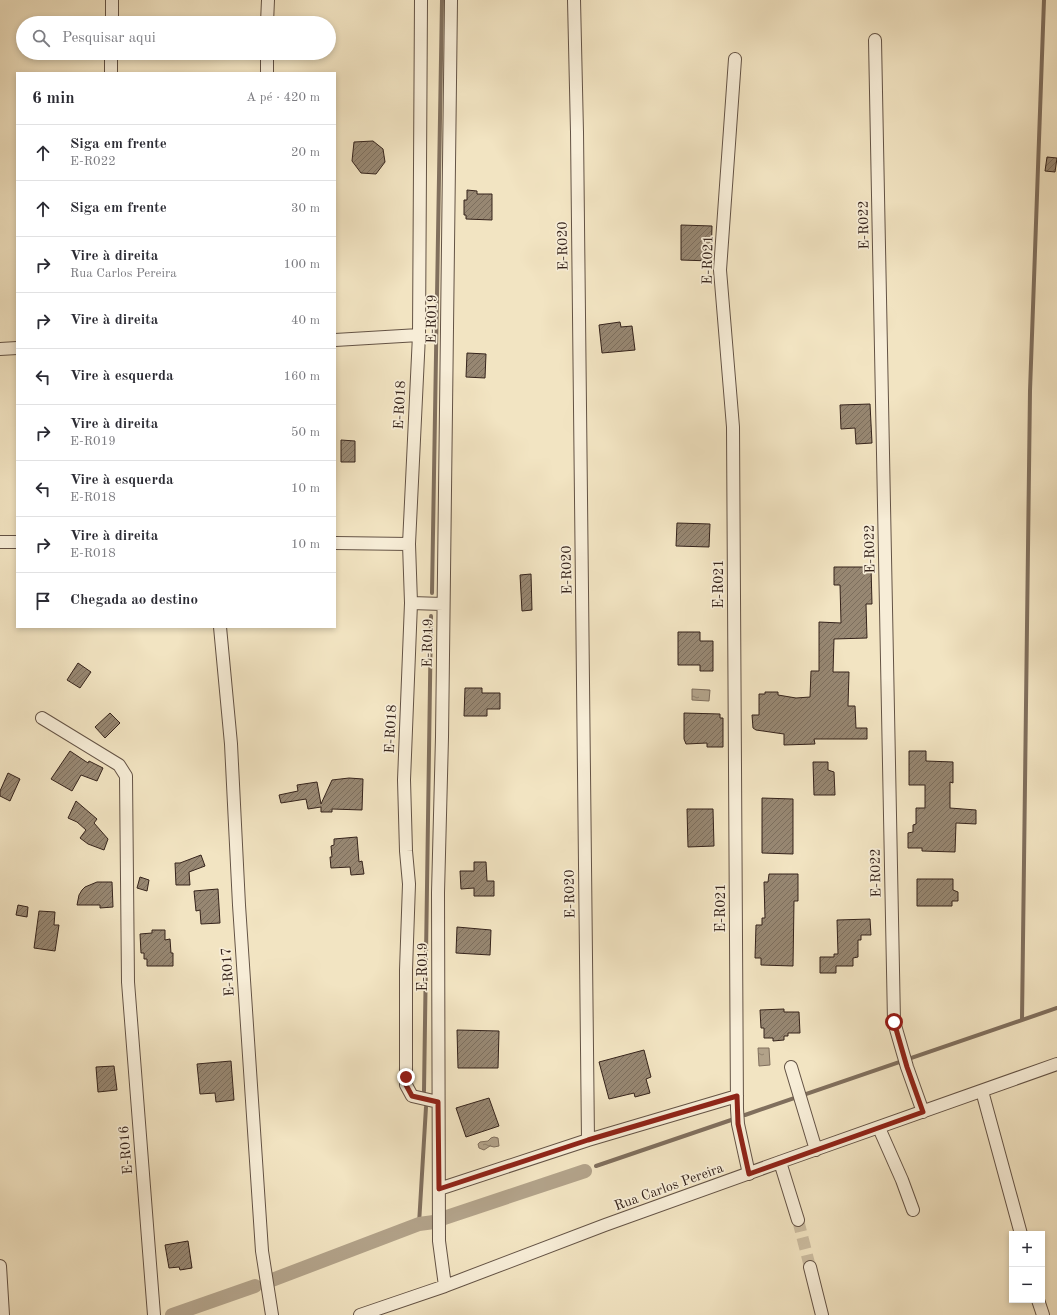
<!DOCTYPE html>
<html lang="pt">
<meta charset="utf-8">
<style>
body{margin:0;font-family:"Old Standard TT",serif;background:#f2f2f3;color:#2b2b33}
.controls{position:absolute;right:12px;bottom:12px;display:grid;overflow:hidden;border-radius:0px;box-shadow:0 2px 6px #0003}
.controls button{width:36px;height:36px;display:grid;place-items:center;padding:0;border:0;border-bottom:1px solid #e1e1e2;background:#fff;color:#2b2b33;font:20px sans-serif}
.stop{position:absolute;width:12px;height:12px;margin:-9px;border:3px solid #8f2418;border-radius:50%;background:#fff}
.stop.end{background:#8f2418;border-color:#fff;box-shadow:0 1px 4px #0008}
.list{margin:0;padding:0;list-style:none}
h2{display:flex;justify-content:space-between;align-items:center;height:52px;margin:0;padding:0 16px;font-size:17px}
h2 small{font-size:13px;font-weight:400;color:#7c7c81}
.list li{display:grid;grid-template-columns:26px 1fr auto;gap:12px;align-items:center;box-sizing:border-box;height:56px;padding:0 16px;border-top:1px solid #e1e1e2}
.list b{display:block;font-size:15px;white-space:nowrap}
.list p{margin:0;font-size:13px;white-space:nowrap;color:#7c7c81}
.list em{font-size:13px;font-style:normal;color:#7c7c81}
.icon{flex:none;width:22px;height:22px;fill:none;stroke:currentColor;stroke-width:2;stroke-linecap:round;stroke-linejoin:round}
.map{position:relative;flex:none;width:1057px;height:1315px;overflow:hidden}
.search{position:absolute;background:#fff;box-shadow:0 2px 6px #0003;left:16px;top:16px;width:320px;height:44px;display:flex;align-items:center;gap:10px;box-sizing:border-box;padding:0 14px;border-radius:22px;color:#7c7c81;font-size:15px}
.panel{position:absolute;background:#fff;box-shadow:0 2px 6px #0003;left:16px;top:72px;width:320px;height:556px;border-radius:0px}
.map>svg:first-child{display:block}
.water{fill:url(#water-ripples);stroke:#806f5d}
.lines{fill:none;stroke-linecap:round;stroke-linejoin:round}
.stream{stroke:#806f5d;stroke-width:4}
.canal{stroke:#b2a289;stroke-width:14}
.building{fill:url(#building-hatch);stroke:#35231b}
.minor-tunnel{stroke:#ccbda1;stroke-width:12;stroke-dasharray:12 6;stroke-linecap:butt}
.minor-casing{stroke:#645345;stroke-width:14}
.minor{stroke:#f7edd7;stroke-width:12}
.route{stroke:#8f2418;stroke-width:5}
.labels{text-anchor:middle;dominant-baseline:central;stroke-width:3.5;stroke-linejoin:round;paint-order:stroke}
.street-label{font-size:14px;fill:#35231b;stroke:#f7edd7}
</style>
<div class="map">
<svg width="1057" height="1315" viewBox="0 0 1057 1315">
<defs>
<pattern id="water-ripples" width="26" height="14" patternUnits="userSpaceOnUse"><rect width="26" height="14" fill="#b2a289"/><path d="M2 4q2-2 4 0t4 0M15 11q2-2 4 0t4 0" fill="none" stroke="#92846f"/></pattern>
<pattern id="building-hatch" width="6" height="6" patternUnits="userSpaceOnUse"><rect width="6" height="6" fill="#978772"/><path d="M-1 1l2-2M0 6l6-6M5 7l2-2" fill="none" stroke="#7c6e5d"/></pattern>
</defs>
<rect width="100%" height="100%" fill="#f2e4c2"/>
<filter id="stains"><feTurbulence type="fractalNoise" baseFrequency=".005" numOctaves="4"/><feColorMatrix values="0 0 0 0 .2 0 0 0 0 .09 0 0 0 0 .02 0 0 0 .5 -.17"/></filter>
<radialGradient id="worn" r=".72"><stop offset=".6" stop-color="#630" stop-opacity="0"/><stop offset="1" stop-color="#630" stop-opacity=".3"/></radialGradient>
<path class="water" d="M692,689L710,690L709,701L692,700Z
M758,1048H769L770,1065L759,1066Z
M494,1137L498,1138L499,1146L494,1147L490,1146L484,1150L479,1148L478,1144L480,1142L488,1141L491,1138Z"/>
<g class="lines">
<path class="stream" d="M432,593L442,0
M1022,1020L1030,391L1044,0
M424,1091L431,616
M745,1115L1057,1008
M596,1166L737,1118
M419,1224L426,1107"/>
<path class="canal" d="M444,1218L585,1171
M272,1280L419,1224L434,1222
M172,1315L255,1286"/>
</g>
<path class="building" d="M373,141L383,149L385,162L376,174L361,173L352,161L354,142Z
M1047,157L1057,158L1055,172L1045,171Z
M467,190L477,191V194H492V220L466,219V215H464V200H467Z
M681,225L712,226L711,261L681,260Z
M620,322L621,327L632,326L635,350L602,353L599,325Z
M467,353L486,354L485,378L466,377Z
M870,404L872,443L856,444L855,428L841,429L840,405Z
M341,440L355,441V462H341Z
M677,523L710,524L709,547L676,546Z
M834,567H871L872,604H866L867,638L834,639L833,672H849L848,706H855L856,728H867V739H814L815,744L784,745V734L756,730L753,728L752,715H759V694H765V692H778V695L796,698L810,697L811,671H819V622L841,623L840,585H834Z
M531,574L532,610L522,611L520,575Z
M678,632H700V641H713V671H700V665H678Z
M78,663L91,672L80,688L67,680Z
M465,688H482V693H500V709H487V716H464Z
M110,713L120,723L105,738L95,727Z
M684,713L720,714V718H723V747H707V743L686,744L684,739Z
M70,751L88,763L89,761L103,768L97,781L81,775L72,791L51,779Z
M909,751H926V761L953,762V783L950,782V808L976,810V824L956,823L955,852L922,851V848H908V833L913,832V825L916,824V808H925V785H909Z
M813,762H828V770L834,772L835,795H814Z
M8,773L20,779L10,801L0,796V791Z
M349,778L363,779L362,810L332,809V812H321V807L308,809L306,799L281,803L279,795L298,791L297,785L317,782L321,804L332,780Z
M762,798L793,799V854L762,853Z
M76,801L97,819L94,823L108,839L104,850L88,844L80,838L86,830L77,822L68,818Z
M687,809H713L714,846L688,847Z
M357,837L359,862L362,861L364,874L351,875L350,867L331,868L330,857H332L331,846L334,845V839Z
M201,855L205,866L189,872L190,885H176L175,863H180Z
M474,862H486L487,881H494V896H474V888L461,889L460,871H474Z
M769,874H798V901H794L793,966L761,965V958H755L756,925H762V918H765L764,882H768Z
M140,877L149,880L147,891L137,888Z
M917,879H953V890L958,892V901H952V906H917Z
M97,882H112L113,907L100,908V905H77L79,895L82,890L85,887Z
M218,889L220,923L201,924L200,910L196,911L194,891Z
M18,905L28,907L27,917L16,915Z
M39,911L55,912L54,925H59L55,951L34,948Z
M870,919L871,935H861V940H858V957L853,958V966H836V973H820V957H834V954H838L837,920Z
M457,927L491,930L490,955L456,953Z
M152,930H165V940L170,939L171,953H173V966H147V959H144V953H141L140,934L152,933Z
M784,1009V1012H799L800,1033H788V1036H784V1040L773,1041V1038H764V1028H761L760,1010Z
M457,1030L499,1031L498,1068H458Z
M644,1050L651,1077L646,1079L650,1093L635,1097L634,1093L609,1099L599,1062Z
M231,1061L234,1100L216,1102L215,1093L200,1094L197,1064Z
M114,1066L117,1090L98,1092L96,1067Z
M489,1098L499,1126L466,1137L456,1108Z
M188,1241L192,1268L180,1270L179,1267L169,1268L165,1245Z"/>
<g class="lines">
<path class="minor-tunnel" d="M798,1220L810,1267"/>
<defs>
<path id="minor" d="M421,0L419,335L409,544L411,603L404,780L406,851L409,884L406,970V1085L412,1096L438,1102
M574,0L577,132L588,1140
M112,23V0
M267,23L268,0
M875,40L894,1022L907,1067L923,1112
M735,59L720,270L733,427L737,1109L738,1124L749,1174
M111,73V53
M267,73V53
M335,340L419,335
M0,349L17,348
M0,542H17
M335,543L409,544
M411,603L443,604
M220,627L231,744L239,905L262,1251L272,1315
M42,718L119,765L126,776L128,982L154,1315
M791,1067L816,1150
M982,1091L1021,1234
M879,1128L902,1180L913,1210
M780,1162L798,1220
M439,1189L588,1140L737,1096
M0,1266L3,1315
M810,1267L822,1315
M445,1286L439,1241L438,893L442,737L451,0
M1038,1300L1043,1315
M360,1315L445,1286L605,1225L780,1162L1057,1064"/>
</defs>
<use href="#minor" class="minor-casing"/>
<use href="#minor" class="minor"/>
</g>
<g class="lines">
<path class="route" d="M406,1077V1085L412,1096L438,1102L439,1189L588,1140L737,1096L738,1124L749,1174L923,1112L907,1067L894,1022"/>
</g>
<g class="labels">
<g class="street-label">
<text transform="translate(864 225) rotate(-91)">E-R022</text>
<text transform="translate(563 246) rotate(-91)">E-R020</text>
<text transform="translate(708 260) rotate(-89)">E-R021</text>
<text transform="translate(432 319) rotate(-89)">E-R019</text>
<text transform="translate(400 405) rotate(-87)">E-R018</text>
<text transform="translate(870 549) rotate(-91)">E-R022</text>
<text transform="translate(567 570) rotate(-91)">E-R020</text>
<text transform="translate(719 584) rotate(-90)">E-R021</text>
<text transform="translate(428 643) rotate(-89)">E-R019</text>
<text transform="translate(391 729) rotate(-87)">E-R018</text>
<text transform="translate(876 873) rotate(-91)">E-R022</text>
<text transform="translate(570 894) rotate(-91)">E-R020</text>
<text transform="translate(721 908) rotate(-90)">E-R021</text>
<text transform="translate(423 967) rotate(-90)">E-R019</text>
<text transform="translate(228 972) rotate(-94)">E-R017</text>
<text transform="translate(126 1150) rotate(-95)">E-R016</text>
<text transform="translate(669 1187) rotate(-20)">Rua Carlos Pereira</text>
</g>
</g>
<rect width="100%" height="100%" filter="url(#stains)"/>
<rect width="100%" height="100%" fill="url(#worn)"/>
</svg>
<div class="controls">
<button>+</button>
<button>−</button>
</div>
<div class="stop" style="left:894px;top:1022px"></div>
<div class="stop end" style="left:406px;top:1077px"></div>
<div class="search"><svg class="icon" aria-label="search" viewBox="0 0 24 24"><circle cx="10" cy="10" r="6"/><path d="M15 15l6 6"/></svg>Pesquisar aqui</div>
<section class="panel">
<h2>6 min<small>A pé · 420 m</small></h2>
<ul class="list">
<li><svg class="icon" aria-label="ahead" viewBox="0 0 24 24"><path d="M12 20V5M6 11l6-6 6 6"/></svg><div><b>Siga em frente</b><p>E-R022</p></div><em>20 m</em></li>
<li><svg class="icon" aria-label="ahead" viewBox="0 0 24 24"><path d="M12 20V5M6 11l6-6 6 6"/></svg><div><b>Siga em frente</b></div><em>30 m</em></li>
<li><svg class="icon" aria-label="right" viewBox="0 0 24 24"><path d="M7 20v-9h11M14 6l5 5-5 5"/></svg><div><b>Vire à direita</b><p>Rua Carlos Pereira</p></div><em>100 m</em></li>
<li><svg class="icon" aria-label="right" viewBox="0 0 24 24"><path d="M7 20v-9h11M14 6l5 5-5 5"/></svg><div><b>Vire à direita</b></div><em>40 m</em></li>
<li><svg class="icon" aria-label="left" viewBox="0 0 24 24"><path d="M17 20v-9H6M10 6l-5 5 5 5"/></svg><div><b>Vire à esquerda</b></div><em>160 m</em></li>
<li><svg class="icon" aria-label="right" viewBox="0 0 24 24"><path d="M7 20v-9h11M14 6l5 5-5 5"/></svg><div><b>Vire à direita</b><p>E-R019</p></div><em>50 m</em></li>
<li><svg class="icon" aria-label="left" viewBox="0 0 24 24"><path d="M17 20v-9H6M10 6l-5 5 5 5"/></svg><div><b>Vire à esquerda</b><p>E-R018</p></div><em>10 m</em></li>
<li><svg class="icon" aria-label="right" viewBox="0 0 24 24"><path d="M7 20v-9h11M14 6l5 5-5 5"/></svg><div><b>Vire à direita</b><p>E-R018</p></div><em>10 m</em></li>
<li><svg class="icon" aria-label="arrive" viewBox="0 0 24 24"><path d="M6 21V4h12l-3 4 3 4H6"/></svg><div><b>Chegada ao destino</b></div></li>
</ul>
</section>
</div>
